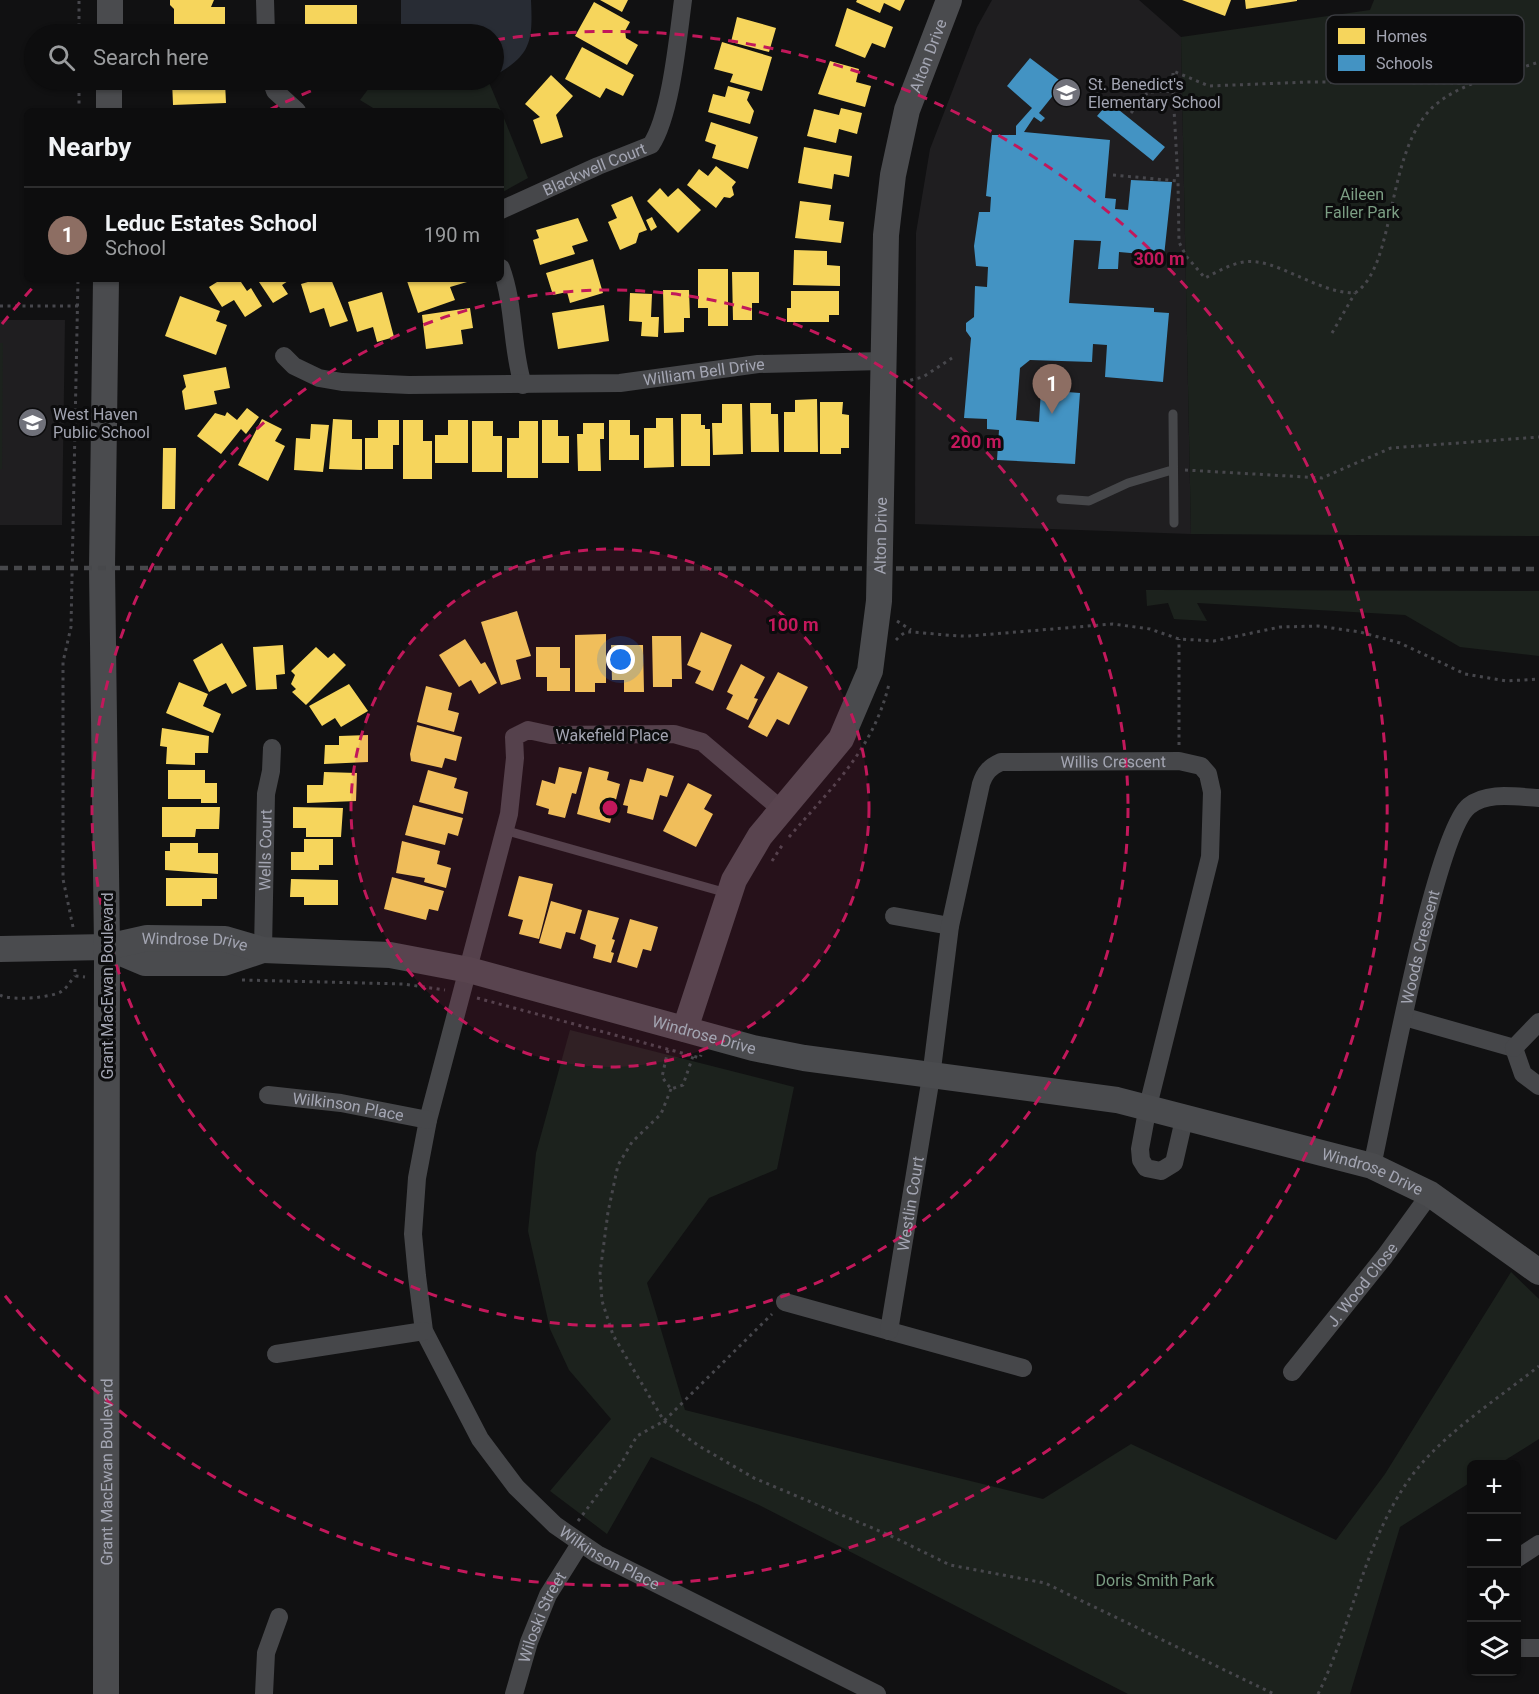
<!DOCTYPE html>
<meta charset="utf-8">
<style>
body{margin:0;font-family:Roboto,sans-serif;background:#1b1b1c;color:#f1f3f6}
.controls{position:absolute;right:18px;bottom:18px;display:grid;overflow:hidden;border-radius:9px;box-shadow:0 2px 4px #0004}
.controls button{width:54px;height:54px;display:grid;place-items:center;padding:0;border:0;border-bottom:2px solid #2d2d2e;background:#0d0d0e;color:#f1f3f6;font:30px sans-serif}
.you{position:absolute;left:621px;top:660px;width:21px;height:21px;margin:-15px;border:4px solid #fff;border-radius:50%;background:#1a73e8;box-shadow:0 0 0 9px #1a73e833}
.badge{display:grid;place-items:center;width:39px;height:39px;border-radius:50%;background:#70717a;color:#fff;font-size:20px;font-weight:700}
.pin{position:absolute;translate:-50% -50px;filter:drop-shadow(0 2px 3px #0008)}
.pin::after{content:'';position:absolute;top:32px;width:21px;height:18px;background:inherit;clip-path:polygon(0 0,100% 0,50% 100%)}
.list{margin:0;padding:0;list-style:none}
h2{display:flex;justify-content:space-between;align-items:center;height:78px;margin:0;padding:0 24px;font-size:26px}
h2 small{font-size:20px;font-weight:400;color:#9a9c9e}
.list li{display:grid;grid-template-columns:39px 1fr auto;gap:18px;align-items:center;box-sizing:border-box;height:96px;padding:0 24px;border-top:2px solid #2d2d2e}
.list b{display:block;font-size:22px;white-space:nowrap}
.list p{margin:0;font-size:20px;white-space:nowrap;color:#9a9c9e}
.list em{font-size:20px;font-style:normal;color:#9a9c9e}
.icon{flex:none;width:33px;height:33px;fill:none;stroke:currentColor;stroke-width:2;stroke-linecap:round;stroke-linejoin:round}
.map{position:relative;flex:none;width:1539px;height:1694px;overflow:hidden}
.search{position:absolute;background:#0d0d0e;box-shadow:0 2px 4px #0004;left:24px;top:24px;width:480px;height:66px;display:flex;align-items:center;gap:15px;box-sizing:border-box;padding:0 21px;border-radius:33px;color:#9a9c9e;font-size:22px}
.panel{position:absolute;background:#0d0d0e;box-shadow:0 2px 4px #0004;left:24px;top:108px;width:480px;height:174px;border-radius:9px}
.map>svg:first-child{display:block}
.built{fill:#1f1e20}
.green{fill:#1c221d}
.water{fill:#282c34}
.homes{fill:#f6d55c}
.schools{fill:#4393c3}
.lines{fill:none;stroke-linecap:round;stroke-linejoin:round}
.path{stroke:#47474c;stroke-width:3;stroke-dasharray:3 4.5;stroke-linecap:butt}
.lane{stroke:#46474a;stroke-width:9}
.street{stroke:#46474a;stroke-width:18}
.secondary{stroke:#4a4b4e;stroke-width:26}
.rail{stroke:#47484b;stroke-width:4.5;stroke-dasharray:8 6;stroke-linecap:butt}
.ring{fill:none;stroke:#c2185b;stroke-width:3;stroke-dasharray:10 8}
.labels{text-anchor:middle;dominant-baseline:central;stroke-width:6;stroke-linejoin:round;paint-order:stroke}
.street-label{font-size:16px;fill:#a3a5b2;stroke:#0c0c0d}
.poi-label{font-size:16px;fill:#a3a5b2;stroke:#0c0c0d;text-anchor:start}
.park-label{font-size:16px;fill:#7b9d83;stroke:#0c0c0d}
.key{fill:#0c0c0d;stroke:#393a3f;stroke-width:1.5}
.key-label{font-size:16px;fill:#a3a5b2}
.centre{fill:#c2185b;stroke:#0c0c0d;stroke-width:3}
.ring-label{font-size:18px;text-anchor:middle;font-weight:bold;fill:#c2185b;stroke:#0c0c0d;stroke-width:6;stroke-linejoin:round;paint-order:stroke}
</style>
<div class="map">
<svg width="1539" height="1694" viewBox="0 0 1539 1694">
<rect width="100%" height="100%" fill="#111112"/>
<path class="built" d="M992,0H1139L1181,37L1191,534L915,524L916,233L930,149L977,27Z
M0,320H65L62,525H0Z"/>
<path class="green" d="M1374,0H1539V536L1191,534L1181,37L1370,10Z
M375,80H488L501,111H378L360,100Z
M501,111L528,178L501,193Z
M0,343H3L2,469H0Z
M1146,590L1539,591V656L1460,647L1405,615L1197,603L1207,621L1174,619L1168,603L1147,606Z
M570,1030L794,1087L777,1169L709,1198L647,1283L685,1410L1043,1499L1131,1444L1336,1540L1385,1474L1511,1272L1539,1299V1439L1499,1464H1472L1471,1482L1400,1527L1350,1694H1128L759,1505L651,1457L607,1534L550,1491L611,1419L569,1370L550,1329L528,1231L536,1153Z"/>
<path class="water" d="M401,0H531C533,42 531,55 494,76V34H401Z"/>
<path class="homes" d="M170,0H214L211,7H225V29L174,26V9L170,5Z
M600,0H628L622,12Z
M857,0H905L900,11L884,3L880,13L856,2Z
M1182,0H1231L1225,16Z
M1245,0H1297V1L1246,9Z
M594,2L630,22L625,31L626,38L638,45L627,65L575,36Z
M305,5H357V34H314V30H305Z
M847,8L893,27L885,48L872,43L865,58L835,46Z
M737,17L776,28L769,52L731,42Z
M176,32H224V34H176Z
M722,42L772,57L762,91L730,82L733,74L714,69Z
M582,47L634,75L623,96L606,88L600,98L565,79Z
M830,61L859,69L856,82L871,86L865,107L818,94Z
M551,75L573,96L556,115L563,137L541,144L533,120L540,117L525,104Z
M172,80L225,82L226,103L173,105Z
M315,80H358V85H315Z
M728,86L750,92L747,100L754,111L750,124L708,112L713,94L725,97Z
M841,108L862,113L857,134L839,129L836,143L807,136L814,109L839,115Z
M711,122L758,137L748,169L712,158L716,145L705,141Z
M804,147L852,156L849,177L834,174L832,189L798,183Z
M716,166L736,182L732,187L734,195L730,198L724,197L716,208L687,185L699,169L708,176Z
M660,188L668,197L678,188L701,210L678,233L647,201Z
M632,196L647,230L639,233L636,243L620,250L608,222L617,218L611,205Z
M800,201L831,205L829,220L844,222L841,243L795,238Z
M652,217L657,227L651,231L646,220Z
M578,218L588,241L572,246L575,254L540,265L533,240L539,238L536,230Z
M794,250L827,251V265L840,266V286L793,285Z
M593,259L603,293L570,303L567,292L553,295L546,273Z
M698,269H728V326H708V308H698Z
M732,272H759V303H752V320H733Z
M216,279H239L247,291L251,288L262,306L245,317L234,300L222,307L209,287L217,282Z
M257,279H291L282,285L288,294L273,303Z
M318,279H331L348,321L330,327L324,308L310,313L301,284Z
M412,279H466L467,282L450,287L455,300L418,313L407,281Z
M663,290H689L690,318H684V332L664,333Z
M791,291H839V315H829V322H787V308H791Z
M382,292L394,337L377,342L373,327L357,332L348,302Z
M630,293L652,294L651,317H659L658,337L641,336L642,322L629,321Z
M180,296L220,311L216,321L227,325L216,355L165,336Z
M604,305L609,341L558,349L552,313Z
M470,308L473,328L461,330L463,344L426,349L422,315Z
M226,367L230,388L214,391L217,404L185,410L182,391L186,387L183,375Z
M817,399L818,452H784V412H795V400Z
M820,402H843L842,414L849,415V448H841V454H820Z
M750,403H771V414H778L779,452H751Z
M722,404H742L743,454L713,455L712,423H722Z
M247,408L259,417L246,434L241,429L221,454L197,436L215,413L225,416L227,412L237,420Z
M681,414H701V425H705V429H710V466H681Z
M656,418H673L674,467L644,468V428H656Z
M262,419L282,429L275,441L285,446L268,481L238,465Z
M333,419L352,420V439H362V470L329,469Z
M378,420H399V445H393V469H365V438H378Z
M403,420H423V441H432V479H403Z
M448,420H468V463H435V435H448Z
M542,420H558V436H569V463H542Z
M609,420H630V435H639V460H609Z
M472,421H493V436H502V472H472Z
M519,421H538V478H507V438H519Z
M583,423H604V439H600L601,471H578L577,434H583Z
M311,424L329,425L323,472L294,470L296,438L310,439Z
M163,448H176L175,509H162Z
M517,611L531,656L516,660L521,679L501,685L481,622Z
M701,632L732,645L713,691L695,683L701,671L687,665Z
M606,634V683H595V692H575V635Z
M652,636H681L682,679H672V687H653Z
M465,639L481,664L485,662L497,683L479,694L471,680L459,687L439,655Z
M222,643L247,686L232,694L226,683L209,692L193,660Z
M283,645L285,674L276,675L277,689L256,690L253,647Z
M611,645H643L644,692H624V680H612Z
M316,647L328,658L334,653L346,665L306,705L292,692L296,689L291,684L295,675L291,671Z
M536,647H560V668H570V691H547V677H536Z
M741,664L765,677L754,698L758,699L748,720L726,709L733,695L727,692Z
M778,672L808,687L789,725L777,719L767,737L748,727Z
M179,682L208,694L203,706L221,714L213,733L166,713Z
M349,684L368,711L341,727L335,718L322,726L309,706Z
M426,686L452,693L448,710L459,713L454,732L417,722Z
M417,725L462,737L456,761L445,758L442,768L411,761L410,754Z
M162,728L209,736L208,753H195V765L166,764L167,747L160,746Z
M368,735V762L324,764L325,745H339V736Z
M559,767L582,772L576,794L572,793L565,818L548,814L549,809L536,805L542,780L555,784Z
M589,767L609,772L607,780L620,784L610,823L577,814Z
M647,768L674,776L667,797L660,795L653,820L627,813L628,806L623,805L630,779L643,782Z
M168,770H205V783H217V803H201V799H168Z
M428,770L457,778L454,788L468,792L463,814L419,802Z
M324,772L357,773L356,801L307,803V785H323Z
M688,783L712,795L704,809L713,814L696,847L663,831Z
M413,805L463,818L458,836L448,833L445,845L405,835Z
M162,807H220L219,829H196L195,837H162Z
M293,807L343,808L341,837H306V828H293Z
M304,839H333V865H319V870H291V852H304Z
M402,841L440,851L437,864L451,868L446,888L424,882L425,878L396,873Z
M170,843H198V853H218V874L165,870V851H170Z
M519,876L553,884L539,939L519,934L523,920L508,916Z
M392,877L444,891L438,911L429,909L426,920L384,909Z
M166,878H217V899H202V906H166Z
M291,879L338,880V905H304V897H290Z
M551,901L582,910L575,934L566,932L561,949L539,943Z
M588,910L619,918L612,939L615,940L611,952L614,953L611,963L593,958L596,945L580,939Z
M630,919L658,927L651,951L643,949L637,968L617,962Z"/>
<path class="schools" d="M1030,58L1063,83L1039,113L1045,118L1041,122L1034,117L1024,132L1110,140L1105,198L1116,199L1115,209L1128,210L1131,180L1172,182L1164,256L1119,252L1118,269H1098L1101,241L1074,240L1069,303L1154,308V312L1169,313L1163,382L1105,377L1107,345L1093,344L1092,362L1030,360L1020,368L1016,420L1039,422L1041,390L1080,393L1075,464L997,460L999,430L987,429V419L964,418L971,338L966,331V323L974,317L975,286L987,287L988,267L976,266L974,246L979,212H990L991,197L986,196L992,135H1016V126L1032,108L1007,86Z
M1109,102L1165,147L1153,161L1097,116Z"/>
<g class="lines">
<path class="path" d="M79,34V0
M1173,91V71L1209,86L1309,82L1472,83
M79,111V80
M1131,113L1148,92L1173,91L1178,181
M1113,175L1178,181L1179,242L1186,256L1205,278C1217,272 1230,264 1244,262C1276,257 1316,293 1355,293C1397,266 1385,150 1434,106C1463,81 1504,74 1539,62
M0,306H78
M1332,333L1355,293
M903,382L923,377L952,358
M1185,470L1322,478L1391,448L1539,437
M897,621L911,630
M896,640C899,637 903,633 907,632C911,631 957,637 969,636L1113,624L1150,629L1179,639L1214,641L1280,627L1318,626L1360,632L1400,643L1465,674L1506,681L1539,679
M1179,745V639
M789,837C832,787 873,750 889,684
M772,861L783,844
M73,927L63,879V662L71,627L78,279
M75,969V976L85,977
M242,980L403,984L445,990
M0,995C11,1001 52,998 62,991C67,988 71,980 75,976
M477,998L693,1056L700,1058L701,1055
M668,1050L662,1077L671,1089L683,1085L693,1056
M671,1089L661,1114L632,1142L618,1165L608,1212L600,1273L602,1301L613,1335L664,1421L699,1446L754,1478L889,1535L950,1565L1045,1583L1274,1694
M578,1521L622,1462L637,1436L664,1421L772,1314
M1318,1694C1354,1621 1365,1534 1417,1469C1450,1429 1499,1398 1539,1366"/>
<path class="lane" d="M1173,414L1174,523
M1061,499L1089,501L1128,483L1172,470
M504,830L727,893"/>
<g class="street">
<path d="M265,0L266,34"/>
<path d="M271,80L275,91L297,111"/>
<path id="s1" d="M501,210L598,166L651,145C671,115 678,37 683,0"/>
<path d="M501,268C515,306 511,346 523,385"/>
<path id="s2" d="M284,356L294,366L319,378L342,382L409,385L620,383L758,364L883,361"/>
<path id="s3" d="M782,810L702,742L674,734L551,735L528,730L514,737L515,758L509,814L428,1120L417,1178L413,1234L417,1276L424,1331L480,1439L516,1487L555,1525L597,1554L877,1694"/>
<path d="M894,916L950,926"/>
<path id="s4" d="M263,950L266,794L271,771L272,748"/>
<path d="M1405,1017L1514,1048"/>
<path d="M1514,1048L1523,1074L1539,1086"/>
<path d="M1514,1048L1539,1022"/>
<path id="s5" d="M268,1095L341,1103L428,1120"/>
<path id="s6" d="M1372,1166C1385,1109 1435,833 1469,806C1488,791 1516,797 1539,798"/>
<path d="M785,1302L1023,1368"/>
<path id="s7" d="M889,1331L931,1077L950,926L981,784C985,772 990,767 1001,762L1179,761L1201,766L1208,774L1212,792L1210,857L1148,1106L1140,1149L1141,1160L1146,1168L1161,1171L1174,1163L1185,1115"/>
<path d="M276,1354L424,1331"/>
<path id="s8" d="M1292,1372L1385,1256L1430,1194"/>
<path d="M1516,1559L1539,1544"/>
<path d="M1516,1648H1539"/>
<path d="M264,1694L266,1653L279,1617"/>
<path id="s9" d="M514,1694L529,1642L548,1595L580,1544"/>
</g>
<g class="secondary">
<path d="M110,34V0"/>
<path d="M109,111V80"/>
<path d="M107,947L145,963H224L263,950"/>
<path id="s10" d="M0,949L107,947L147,938L225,939L263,950L390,955L469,970L753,1048L804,1058L1117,1100L1372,1166L1430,1194L1539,1272"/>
<path id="s11" d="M685,1029L734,880L760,836L841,739L870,671L879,601L886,235L893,175L907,110L949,0"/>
<path id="s12" d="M106,1694L107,947L102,568L106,279"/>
</g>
<path class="rail" d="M0,568L1539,569"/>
</g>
<circle cx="610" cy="808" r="259" fill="#c2185b" fill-opacity=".12"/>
<g class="ring">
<circle cx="610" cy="808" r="259"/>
<circle cx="610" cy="808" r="518"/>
<path d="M2 324A777 777 0 0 1 37 283M269 110A777 777 0 0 1 338 80M495 40A777 777 0 1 1 2 1292"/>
</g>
<defs>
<symbol id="school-disc" viewBox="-11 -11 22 22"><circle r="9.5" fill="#70717a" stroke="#0c0c0d"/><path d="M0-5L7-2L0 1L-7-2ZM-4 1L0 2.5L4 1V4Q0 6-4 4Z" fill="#fff"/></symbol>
</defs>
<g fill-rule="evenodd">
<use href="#school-disc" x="1050" y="76" width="33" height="33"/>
<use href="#school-disc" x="16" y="406" width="33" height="33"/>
</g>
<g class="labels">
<g class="street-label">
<text stroke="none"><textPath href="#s11" startOffset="1030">Alton Drive</textPath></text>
<text stroke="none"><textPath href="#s1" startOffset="102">Blackwell Court</textPath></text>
<text stroke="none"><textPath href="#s2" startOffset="428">William Bell Drive</textPath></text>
<text stroke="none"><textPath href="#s11" startOffset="544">Alton Drive</textPath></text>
<text x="612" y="735">Wakefield Place</text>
<text stroke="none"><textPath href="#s7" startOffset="698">Willis Crescent</textPath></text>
<text stroke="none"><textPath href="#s4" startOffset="100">Wells Court</textPath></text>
<text stroke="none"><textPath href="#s10" startOffset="196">Windrose Drive</textPath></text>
<text stroke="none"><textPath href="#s6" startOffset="224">Woods Crescent</textPath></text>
<text transform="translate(107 986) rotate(-90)">Grant MacEwan Boulevard</text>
<text stroke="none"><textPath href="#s10" startOffset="717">Windrose Drive</textPath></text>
<text stroke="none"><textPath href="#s5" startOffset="81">Wilkinson Place</textPath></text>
<text stroke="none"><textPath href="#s10" startOffset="1401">Windrose Drive</textPath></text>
<text stroke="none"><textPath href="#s7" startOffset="129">Westlin Court</textPath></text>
<text stroke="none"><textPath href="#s8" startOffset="112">J. Wood Close</textPath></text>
<text stroke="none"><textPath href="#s12" startOffset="222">Grant MacEwan Boulevard</textPath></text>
<text stroke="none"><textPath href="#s3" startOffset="1203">Wilkinson Place</textPath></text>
<text stroke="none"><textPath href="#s9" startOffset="82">Wiloski Street</textPath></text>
</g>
<g class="poi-label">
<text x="1088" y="84">St. Benedict's<tspan x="1088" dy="18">Elementary School</tspan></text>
<text x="53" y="414">West Haven<tspan x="53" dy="18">Public School</tspan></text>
</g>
<g class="park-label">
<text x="1362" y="194">Aileen<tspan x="1362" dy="18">Faller Park</tspan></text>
<text x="1155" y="1580">Doris Smith Park</text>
</g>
</g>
<rect x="1326" y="15" width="198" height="69" rx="9" class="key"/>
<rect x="1338" y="28" width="27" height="16" fill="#f6d55c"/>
<rect x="1338" y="55" width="27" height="16" fill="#4393c3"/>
<g class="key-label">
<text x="1376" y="42">Homes</text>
<text x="1376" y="69">Schools</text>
</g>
<circle cx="610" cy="808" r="9" class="centre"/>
<g class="ring-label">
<text x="1159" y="265">300 m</text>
<text x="976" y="448">200 m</text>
<text x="793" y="631">100 m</text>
</g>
</svg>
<div class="controls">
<button>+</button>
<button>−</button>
<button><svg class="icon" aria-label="locate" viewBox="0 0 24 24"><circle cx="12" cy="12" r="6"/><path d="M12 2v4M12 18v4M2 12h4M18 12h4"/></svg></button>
<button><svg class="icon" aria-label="layers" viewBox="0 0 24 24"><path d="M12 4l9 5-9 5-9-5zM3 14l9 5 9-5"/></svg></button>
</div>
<div class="you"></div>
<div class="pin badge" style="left:1052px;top:414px;background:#8d6e63">1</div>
<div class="search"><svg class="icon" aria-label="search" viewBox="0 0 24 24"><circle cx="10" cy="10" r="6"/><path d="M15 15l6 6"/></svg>Search here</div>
<section class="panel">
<h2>Nearby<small></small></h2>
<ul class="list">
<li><span class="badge" style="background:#8d6e63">1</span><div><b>Leduc Estates School</b><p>School</p></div><em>190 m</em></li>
</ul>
</section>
</div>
